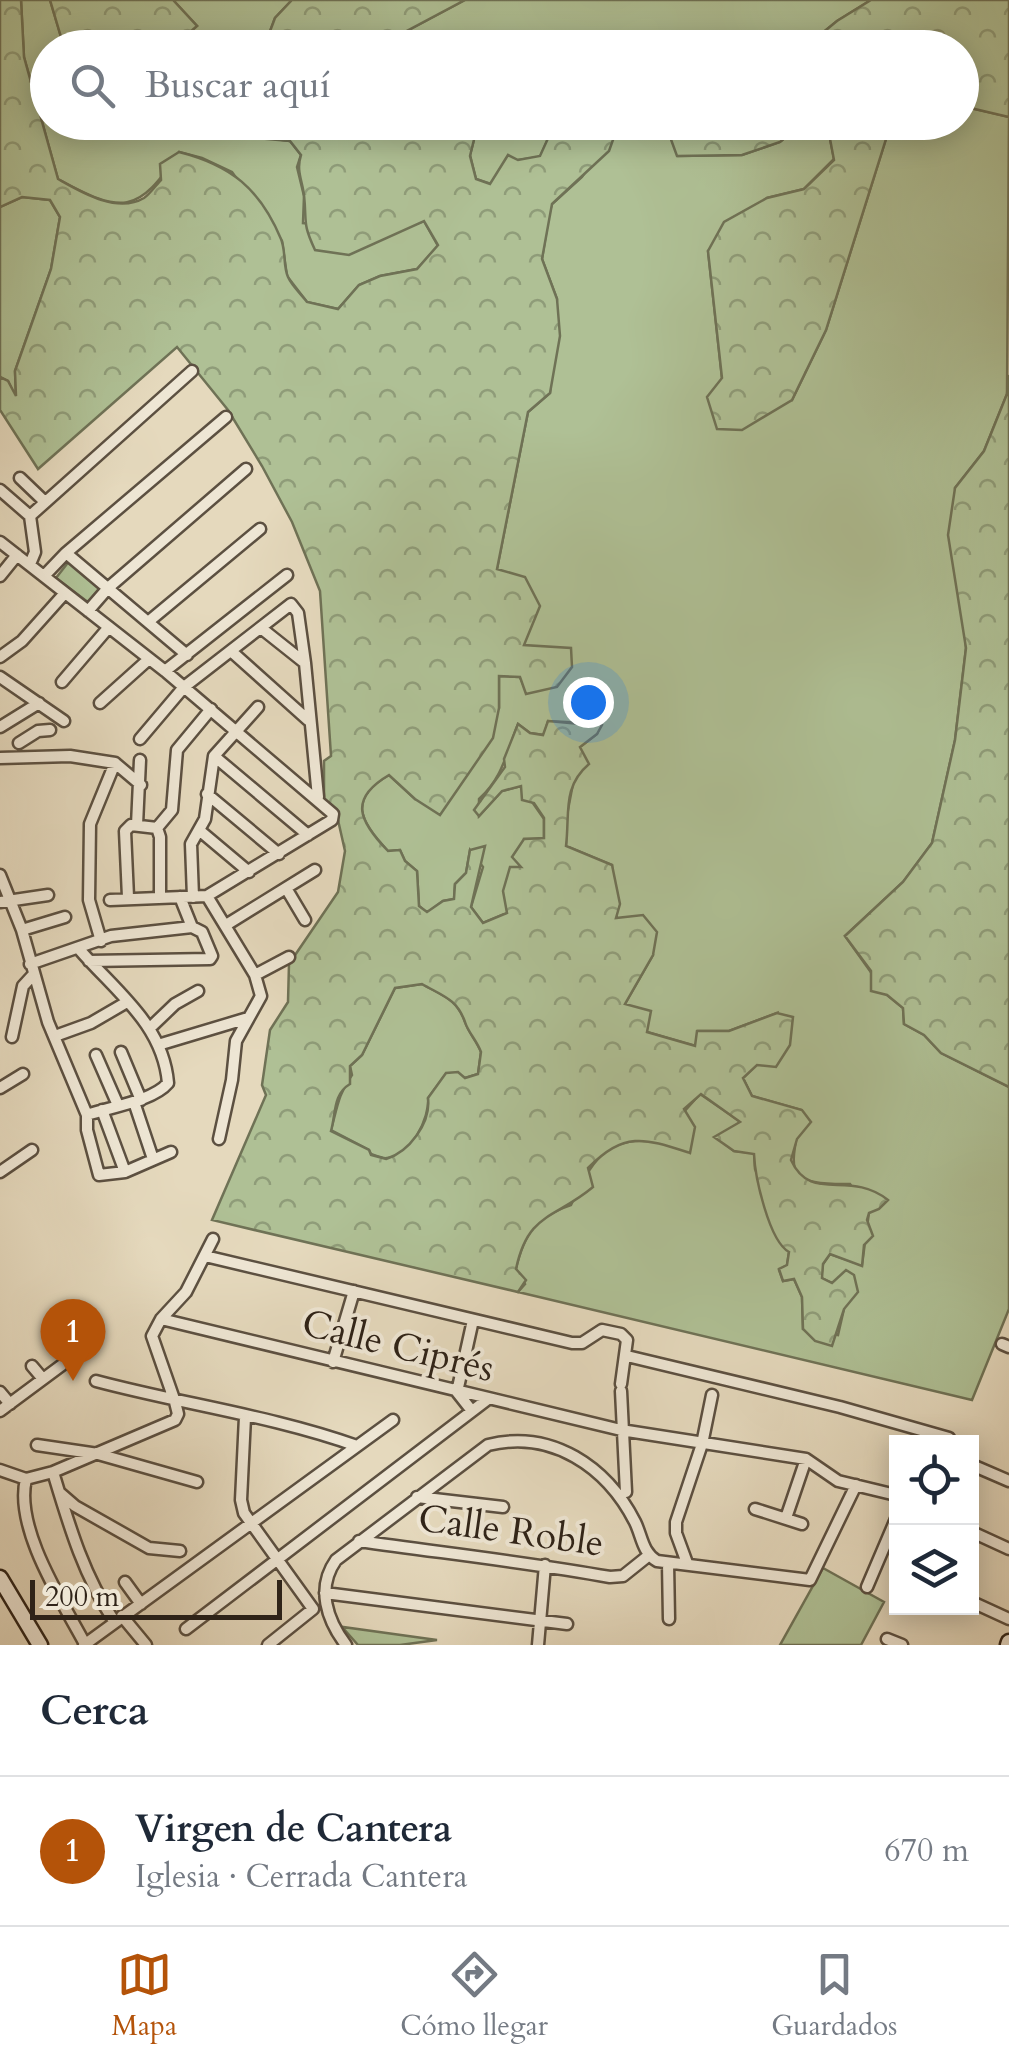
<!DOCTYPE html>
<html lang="es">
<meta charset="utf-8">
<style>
body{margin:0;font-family:Cardo,serif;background:#f6f6f7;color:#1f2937}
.controls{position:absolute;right:30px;bottom:30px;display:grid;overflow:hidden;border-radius:0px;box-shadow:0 5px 25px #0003}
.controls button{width:90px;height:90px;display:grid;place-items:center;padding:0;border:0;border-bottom:2px solid #e0e1e3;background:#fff;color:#1f2937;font:50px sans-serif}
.scale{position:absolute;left:30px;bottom:25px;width:252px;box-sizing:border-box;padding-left:10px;border:5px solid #2f2318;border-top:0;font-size:28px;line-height:35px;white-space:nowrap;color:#2f2318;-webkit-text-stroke:8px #eee6d4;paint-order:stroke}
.you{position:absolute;left:588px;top:702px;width:35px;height:35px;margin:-25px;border:8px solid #fff;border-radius:50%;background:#1a73e8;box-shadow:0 0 0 15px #1a73e833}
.badge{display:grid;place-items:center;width:65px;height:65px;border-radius:50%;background:#b45309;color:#fff;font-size:32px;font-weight:700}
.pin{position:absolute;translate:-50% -82px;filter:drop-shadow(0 2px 5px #0008)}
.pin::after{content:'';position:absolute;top:52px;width:35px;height:30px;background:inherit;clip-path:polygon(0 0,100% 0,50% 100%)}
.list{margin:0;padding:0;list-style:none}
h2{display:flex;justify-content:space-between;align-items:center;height:130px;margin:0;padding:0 40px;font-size:42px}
h2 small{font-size:32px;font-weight:400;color:#747a83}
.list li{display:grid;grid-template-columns:65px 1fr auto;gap:30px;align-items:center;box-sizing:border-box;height:150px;padding:0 40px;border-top:2px solid #e0e1e3}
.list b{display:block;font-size:38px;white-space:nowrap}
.list p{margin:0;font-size:32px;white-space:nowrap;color:#747a83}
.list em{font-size:32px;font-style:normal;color:#747a83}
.icon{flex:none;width:55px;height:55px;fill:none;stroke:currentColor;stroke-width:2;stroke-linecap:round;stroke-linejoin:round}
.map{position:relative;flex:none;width:1009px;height:1645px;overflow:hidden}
.search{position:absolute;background:#fff;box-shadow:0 5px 25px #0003;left:30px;right:30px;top:30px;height:110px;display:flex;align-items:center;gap:25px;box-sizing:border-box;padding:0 35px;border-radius:55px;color:#747a83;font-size:38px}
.sheet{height:280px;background:#fff}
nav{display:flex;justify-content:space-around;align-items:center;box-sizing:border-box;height:140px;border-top:2px solid #e0e1e3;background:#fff;font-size:28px;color:#747a83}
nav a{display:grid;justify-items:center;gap:5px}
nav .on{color:#b45309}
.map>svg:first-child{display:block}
.grass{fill:#afc095;stroke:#6f7256;stroke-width:2.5}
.forest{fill:url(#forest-crowns);stroke:#6f7256;stroke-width:2.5;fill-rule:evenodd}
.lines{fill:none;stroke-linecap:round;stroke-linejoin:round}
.street-casing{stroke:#5c5041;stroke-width:15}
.secondary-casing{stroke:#2f2318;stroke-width:19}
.street{stroke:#eee6d4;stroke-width:10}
.secondary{stroke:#eee6d4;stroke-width:14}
.labels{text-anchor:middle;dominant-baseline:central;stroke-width:8;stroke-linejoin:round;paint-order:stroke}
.street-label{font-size:38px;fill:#2f2318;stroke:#eee6d4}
</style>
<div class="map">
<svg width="1009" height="1645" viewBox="0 0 1009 1645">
<defs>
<pattern id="forest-crowns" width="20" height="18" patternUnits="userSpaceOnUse" patternTransform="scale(2.5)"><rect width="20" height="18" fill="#afc095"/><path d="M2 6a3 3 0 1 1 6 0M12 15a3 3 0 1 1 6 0" fill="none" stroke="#8f9c79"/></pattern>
</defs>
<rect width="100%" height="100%" fill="#e5d9bd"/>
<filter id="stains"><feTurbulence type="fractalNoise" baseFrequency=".002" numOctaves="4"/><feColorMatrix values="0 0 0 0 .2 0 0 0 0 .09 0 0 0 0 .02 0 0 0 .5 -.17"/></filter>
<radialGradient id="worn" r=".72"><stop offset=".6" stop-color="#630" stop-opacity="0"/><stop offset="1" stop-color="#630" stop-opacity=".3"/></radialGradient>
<path class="grass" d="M21,0H50L64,47L48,48V122L281,123L268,138L290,141L301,155L297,167L304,196L303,223L395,232L424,221L438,246L417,269L380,276L359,285L338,309L307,302L287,276L282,241L232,172L202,158L179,152C138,215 122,214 58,179L24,57Z
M173,0H292L275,18L264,48L173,47L197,26Z
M465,0H871L837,21L809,44L796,47L359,48L399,35Z
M962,106L1009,117L1007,394L984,451L955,488L966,648L955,740L932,843L903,882L845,936L887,995L903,1008L904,1024L924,1035L941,1053L1009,1087V1309L972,1400L518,1292L525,1284L516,1269C524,1233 536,1217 571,1205C591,1163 605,1134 657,1142L700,1094L741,1122L716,1137L734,1151L754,1153L755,1169L789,1252L787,1265L779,1270L783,1281L794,1279L802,1297L803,1329L838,1335L844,1309L832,1283L821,1278L823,1264L830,1254L862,1265L869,1212L850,1184C777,1185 793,1168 801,1110L752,1096L743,1078L757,1064L777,1013L729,1031H698L696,1046L647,1032L625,1004L653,955L615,918L612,865L566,846L567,815L580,747L597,734L601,724L548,721L544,735L530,733L518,724C506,754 503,777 479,799V816L502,791L521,786L544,819V839H524L523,868L507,913L483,923L471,907L483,867L470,850L466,873L455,884L454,899L443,901L427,913L419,906L417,871L405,861L400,850L388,851C359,821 348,799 389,775L415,799L499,708V676L520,677L527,694L524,645L497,569L528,412L550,393L557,299L542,259L549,215L552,204L582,177L619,123H665L678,156L742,155L780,142L803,123H827L834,159L804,189L767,198L708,251L722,378L792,400L826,330L891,123L962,122Z
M478,124V123H555L540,157L518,160L491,184L476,179L470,155Z
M22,197L50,200L60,217L51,269L15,371L16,399L8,381L0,377V207Z
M70,560L103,585L89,603L56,578Z
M422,984C443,996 457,999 465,1022C468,1032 477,1041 481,1052L478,1074L465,1078L446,1074L428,1098C430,1117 411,1157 387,1158C384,1159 374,1155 371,1154L369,1150L331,1130C337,1109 338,1094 352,1075L350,1066L362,1055L395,988Z
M823,1568L884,1602L861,1645H780Z
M343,1628V1627L437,1640L400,1645H358Z"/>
<path class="forest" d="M0,0H21L24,57L58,179C81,192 117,214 144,198C150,194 156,185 161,180L160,164L179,152C231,165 260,189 281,239C286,251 283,266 288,277C292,286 301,294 307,302L338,309L359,285L380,276L417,269L438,245L424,221L349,255L315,250C302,222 307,223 304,195C302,180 296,170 301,155L290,141L267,139L281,123H478L470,156L476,179L490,184L508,155L518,160L540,156L555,123H619L609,151L552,204L542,259L557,299L560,336L550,393L528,412L497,569L525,577L540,606L524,645L571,648L572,667L557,687L526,694L520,677L499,676V708L493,738L440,815L415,799L389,775C348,799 359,821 388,851L400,850L405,861L417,871L419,906L427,912L443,901L454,899L455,884L466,873L470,850L485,846L471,907L483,923L507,913L503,891L510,867H521L512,857L524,839L544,838V818L534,803L522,800L521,786L502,791L479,816L474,810L505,767L504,759L518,724L530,733L543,735L548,721L580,724L590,718L602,725L597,734L580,747L589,764C562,787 570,813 566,846L612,865L620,904L616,918L643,915L657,932L653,955L625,1004L651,1011L647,1032L695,1046L697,1031H729L777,1013L793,1017L790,1045L776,1067L757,1065L743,1078L752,1096L802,1110L811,1122L797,1139L791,1160C811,1204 849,1169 888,1200L879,1209L869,1213L867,1220L873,1236L864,1245L862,1266L830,1254L823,1264L822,1278L832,1283L846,1270L854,1275L858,1292L844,1309L832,1346L815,1341L803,1329L802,1297L794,1279L783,1281L779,1269L787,1265L789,1252C769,1241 755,1177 754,1154L734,1151L714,1137L740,1122L701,1094L684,1109L695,1127L690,1153C644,1138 625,1131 588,1168L593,1187C555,1219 528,1212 516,1269L526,1280L518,1292L212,1220L266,1095L262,1085L270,1030L288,1002L289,964L338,892L345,851L338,820L324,799V761L331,756L320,591L292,522L262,466L228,410L177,347L38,469L0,410V377L8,381L16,396L15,371L51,269L60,217L50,200L22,197L0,207ZM422,984C443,996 457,999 465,1022C468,1032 477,1041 481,1052L478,1074L465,1078L458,1072L446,1073L428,1098C431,1123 409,1152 386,1159L371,1155L369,1150L331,1131C336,1113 333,1094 350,1084V1066L362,1055L395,988Z
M50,0H173L197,26L173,47H64Z
M292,0H465L399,35L359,47H264L275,18Z
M871,0H1009V117L962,106V48L796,47L809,44L837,21Z
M665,123V122L803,123L780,142L742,155L677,156Z
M827,123H891L826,330L792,400L742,430L717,429L707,397L722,378L708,251L724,222L767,198L804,189L834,160Z
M1009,375V1087L941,1053L924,1035L904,1024L903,1008L887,995L871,991V971L845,936L903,882L932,843L955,740L966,648L948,535L955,488L984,451L1007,394Z"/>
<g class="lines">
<defs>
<path id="street" d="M20,478L44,501
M0,490L30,516
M0,542L165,671L333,814L332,820L207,896L110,900
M66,553L187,655
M30,564L35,552L30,516L192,371
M0,576L17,555
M44,576L66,553L226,417
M88,611L108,588L246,469
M148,622L260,529
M261,628L305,663
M231,651L308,720
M0,657L22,641L65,593
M165,671L287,575
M0,677L64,721
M62,682L109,627
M100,703L149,659
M0,727L39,703
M140,739L184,687L291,604L298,613L305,663L318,797
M19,743L38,731L50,730
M214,756L308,835
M0,758L70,756L115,763L141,785
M207,794L279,854
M137,825L140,760
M157,828L172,810L177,750L211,709
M157,828L160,837V897
M199,830L249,872
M0,875L22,930L48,1022L87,1115V1130L99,1175L125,1172L171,1152
M286,888L305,920
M207,896L255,975L261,996L236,1041L232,1080L219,1139
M128,897L125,831L131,825L157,828
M193,897L191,844L205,819L214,756L258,707
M0,902L48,895
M226,925L315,870
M22,930L65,917
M101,941L89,900L90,824L115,763
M79,949C115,991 163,1024 168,1083C153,1101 110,1107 87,1115
M89,961L210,959L212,956L202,932L192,927L180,897
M30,964L111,936L192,927
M255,975L289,957
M151,1027L175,1004L198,991
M55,1036L91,1023L127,1002
M12,1037L23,986L34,974
M158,1045L248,1018
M121,1052L141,1100
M96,1055L117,1103
M0,1088L23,1074
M134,1102L153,1159
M102,1110L125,1172
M0,1172L32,1150
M205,1256L572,1343H582L602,1330L621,1334L627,1340L621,1384
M161,1319L621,1430L806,1459L838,1481L896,1495
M1002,1344L1009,1347
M627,1356L840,1407L949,1438
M333,1362L354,1291
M32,1366L43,1379
M96,1381C182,1404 273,1416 357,1446
M621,1391L626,1492
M0,1392L10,1404
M0,1411L62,1365
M472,1411L457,1392L473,1320
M245,1417L241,1500L244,1513L313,1609L268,1645
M37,1445L98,1454L197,1482
M972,1465L1009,1481
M0,1470L26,1479L53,1472L175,1420L178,1414L175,1402L152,1336L161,1319L186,1292L213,1239
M53,1472C69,1525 83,1574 114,1621
M26,1479C14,1528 62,1601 85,1644
M60,1493L75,1506L149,1548L180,1551
M417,1497L503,1507
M755,1509L802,1524
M786,1518L806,1459
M972,1532L1009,1549
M359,1541C443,1553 526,1562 610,1577L623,1576L648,1556
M668,1563L669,1619
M687,1563L676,1533V1522L702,1444L712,1395
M125,1582L141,1604
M867,1587L896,1519
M325,1593L567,1624
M972,1602L1009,1619
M122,1616L146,1645
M186,1629L488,1399
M887,1639L902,1645
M84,1645L393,1420
M346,1645C327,1620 316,1588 336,1560L488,1445C552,1429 607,1467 635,1522C642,1536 642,1552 657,1561L810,1580L856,1485
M538,1645L545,1565"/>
<path id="secondary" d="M0,1578L40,1645
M1008,1645L1009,1642"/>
</defs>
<use href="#street" class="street-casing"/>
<use href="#secondary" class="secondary-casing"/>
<use href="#street" class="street"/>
<use href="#secondary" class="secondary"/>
</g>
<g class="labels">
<g class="street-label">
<text transform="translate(398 1346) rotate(14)">Calle Ciprés</text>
<text transform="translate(511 1531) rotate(8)">Calle Roble</text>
</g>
</g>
<rect width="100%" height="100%" filter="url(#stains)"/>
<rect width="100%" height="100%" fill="url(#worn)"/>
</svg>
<div class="controls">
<button><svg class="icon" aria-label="locate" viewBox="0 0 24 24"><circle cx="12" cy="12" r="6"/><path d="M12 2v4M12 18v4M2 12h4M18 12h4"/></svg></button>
<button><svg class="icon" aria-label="layers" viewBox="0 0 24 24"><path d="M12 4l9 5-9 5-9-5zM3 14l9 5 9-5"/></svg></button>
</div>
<div class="scale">200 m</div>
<div class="you"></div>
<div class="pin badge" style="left:73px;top:1381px">1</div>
<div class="search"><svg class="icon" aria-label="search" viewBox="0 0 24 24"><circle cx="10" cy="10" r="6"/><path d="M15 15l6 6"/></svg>Buscar aquí</div>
</div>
<section class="sheet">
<h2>Cerca<small></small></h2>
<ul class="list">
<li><span class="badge">1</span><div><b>Virgen de Cantera</b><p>Iglesia · Cerrada Cantera</p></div><em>670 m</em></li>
</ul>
</section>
<nav>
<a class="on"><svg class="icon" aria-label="map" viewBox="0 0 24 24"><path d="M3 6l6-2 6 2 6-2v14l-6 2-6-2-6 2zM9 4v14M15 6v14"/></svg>Mapa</a>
<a><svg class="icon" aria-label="directions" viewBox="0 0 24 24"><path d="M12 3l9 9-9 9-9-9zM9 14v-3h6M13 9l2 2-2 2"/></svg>Cómo llegar</a>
<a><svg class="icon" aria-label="saved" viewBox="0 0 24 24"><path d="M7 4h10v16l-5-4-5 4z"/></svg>Guardados</a>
</nav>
